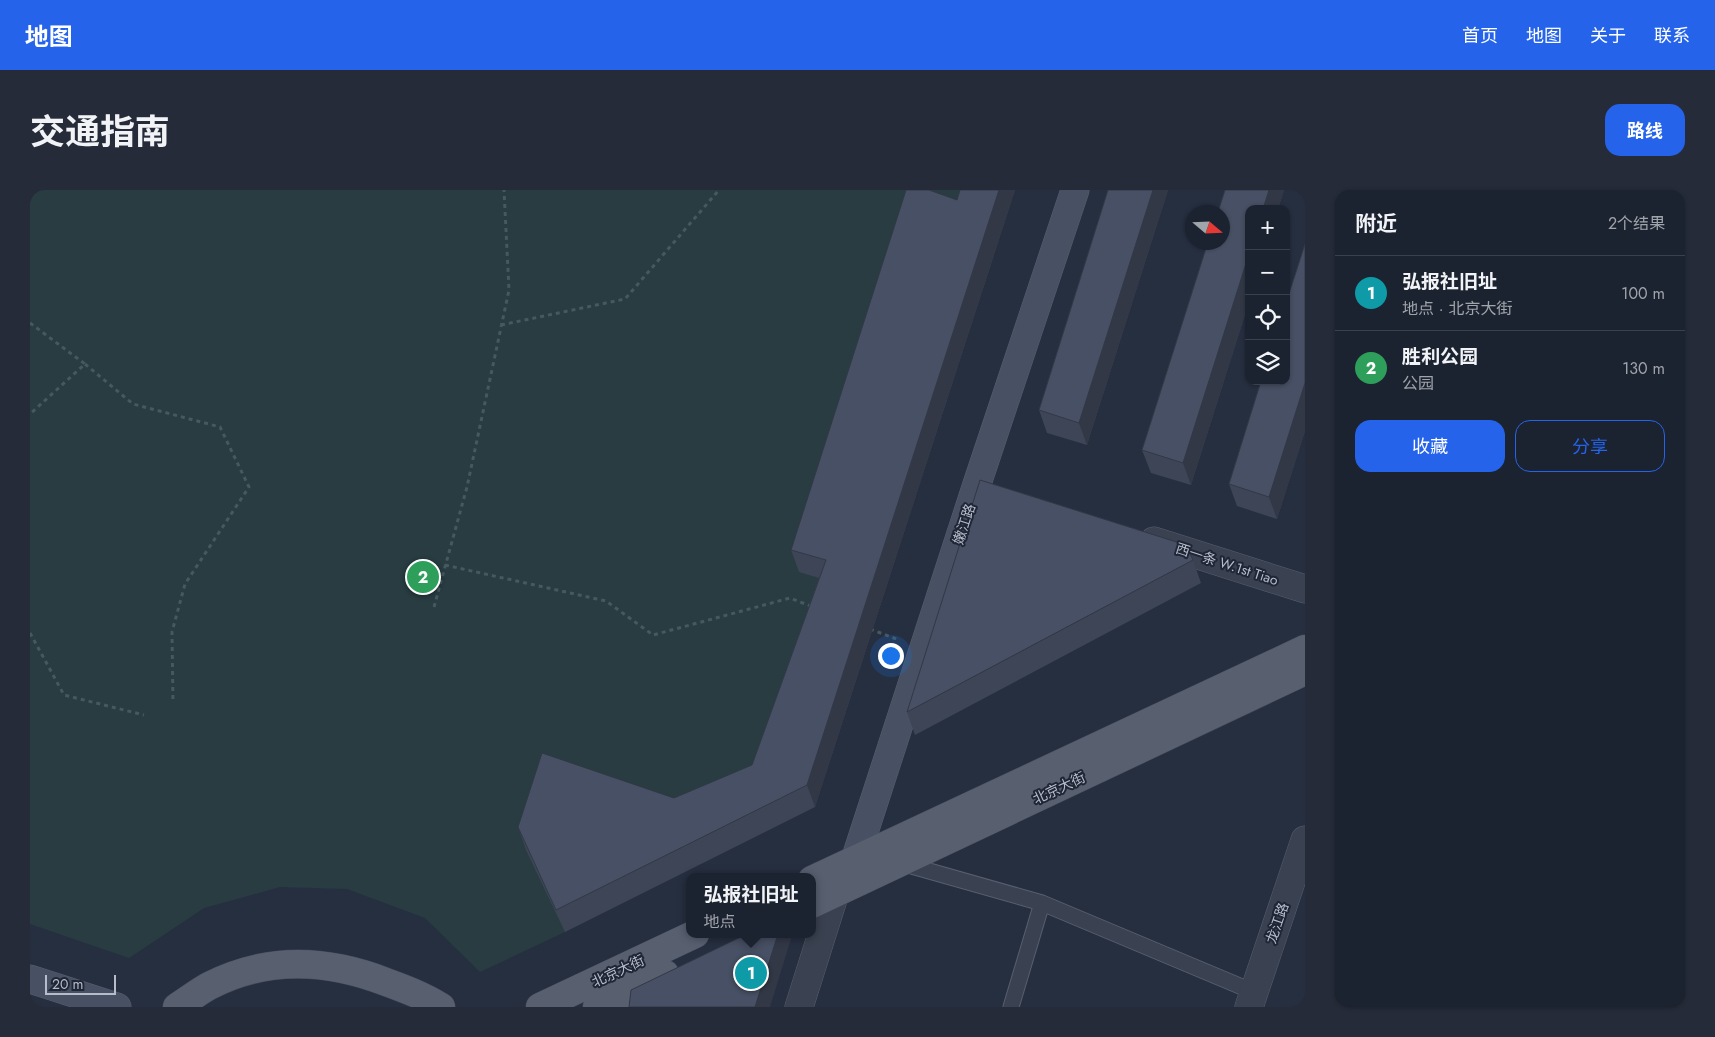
<!DOCTYPE html>
<html lang="zh">
<meta charset="utf-8">
<style>
body{margin:0;font-family:Jost,"Noto Sans SC",sans-serif;background:#252b38;color:#f1f3f6}
.controls{position:absolute;right:15px;top:15px;display:grid;overflow:hidden;border-radius:10px;box-shadow:0 1px 4px #0004}
.controls button{width:45px;height:45px;display:grid;place-items:center;padding:0;border:0;border-bottom:1px solid #3a404c;background:#1c2330;color:#f1f3f6;font:25px sans-serif}
.compass{position:absolute;left:1155px;top:15px;width:45px;height:45px;border-radius:50%;background:#1c2330;box-shadow:0 1px 4px #0004;rotate:109deg}
.scale{position:absolute;left:15px;bottom:12px;width:71px;box-sizing:border-box;padding-left:5px;border:2px solid #b7bccb;border-top:0;font-size:14px;line-height:18px;white-space:nowrap;color:#b7bccb;-webkit-text-stroke:4px #1f2635;paint-order:stroke}
.you{position:absolute;left:860px;top:465px;width:18px;height:18px;margin:-12px;border:4px solid #fff;border-radius:50%;background:#1a73e8;box-shadow:0 0 0 8px #1a73e833}
.badge{display:grid;place-items:center;width:32px;height:32px;border-radius:50%;background:#2563eb;color:#fff;font-size:16px;font-weight:700}
.pin{position:absolute;translate:-50% -50%;border:2px solid #fff;box-shadow:0 1px 5px #0006}
.popup{position:absolute;left:656px;top:683px;width:130px;height:65px;box-sizing:border-box;display:grid;place-content:center;border-radius:10px;background:#1c2330;filter:drop-shadow(0 1px 4px #0005);font-size:16px;white-space:nowrap;color:#a0a4ab}
.popup b{font-size:19px;color:#f1f3f6}
.popup::after{content:'';position:absolute;left:50%;top:100%;margin-left:-10px;border:10px solid transparent;border-top-color:#1c2330}
.list{margin:0;padding:0;list-style:none}
h2{display:flex;justify-content:space-between;align-items:center;height:65px;margin:0;padding:0 20px;font-size:21px}
h2 small{font-size:16px;font-weight:400;color:#a0a4ab}
.list li{display:grid;grid-template-columns:32px 1fr auto;gap:15px;align-items:center;box-sizing:border-box;height:75px;padding:0 20px;border-top:1px solid #3a404c}
.list b{display:block;font-size:19px;white-space:nowrap}
.list p{margin:0;font-size:16px;white-space:nowrap;color:#a0a4ab}
.list em{font-size:16px;font-style:normal;color:#a0a4ab}
.actions{display:flex;gap:10px;padding:15px 20px}
.actions a{flex:1;padding:11px 0;border:1px solid #2563eb;border-radius:15px;text-align:center;font-size:18px;color:#2563eb}
.actions .main{background:#2563eb;color:#fff}
.icon{flex:none;width:28px;height:28px;fill:none;stroke:currentColor;stroke-width:2;stroke-linecap:round;stroke-linejoin:round}
.map{position:relative;flex:none;width:1275px;height:817px;overflow:hidden;border-radius:15px}
header{display:flex;align-items:center;gap:30px;box-sizing:border-box;height:70px;padding:0 25px;background:#2563eb;color:#fff}
header strong{font-size:24px}
nav{display:flex;gap:28px;margin-inline-start:auto;font-size:18px}
.intro{display:flex;align-items:center;justify-content:space-between;box-sizing:border-box;height:120px;padding:0 30px}
h1{margin:0;font-size:35px}
.button{padding:12px 22px;border-radius:15px;background:#2563eb;color:#fff;font-size:18px;font-weight:700}
main{display:flex;gap:30px;padding:0 30px}
aside{flex:1;background:#1c2330;border-radius:15px;box-shadow:0 1px 4px #0004}
.map>svg:first-child{display:block}
.park{fill:#283c41}
.lines{fill:none;stroke-linecap:round;stroke-linejoin:round}
.service-casing{stroke:#585f6e;stroke-width:17}
.minor-casing{stroke:#585f6e;stroke-width:29}
.tertiary-casing{stroke:#585f6e;stroke-width:29}
.secondary-casing{stroke:#585f6e;stroke-width:29}
.primary-casing{stroke:#444a59;stroke-width:29}
.path{stroke:#46595e;stroke-width:3;stroke-dasharray:4 4;stroke-linecap:butt}
.service{stroke:#3a4150;stroke-width:15}
.minor{stroke:#3a4150;stroke-width:28}
.tertiary{stroke:#3a4150;stroke-width:28}
.secondary{stroke:#485063;stroke-width:28}
.primary{stroke:#586070;stroke-width:28}
.wall{fill:#3d4556}
.shaded-wall{fill:#323846}
.building{fill:#475064;stroke:#323846}
.labels{text-anchor:middle;dominant-baseline:central;stroke-width:4;stroke-linejoin:round;paint-order:stroke}
.street-label{font-size:14px;fill:#b7bccb;stroke:#1f2635}
</style>
<header>
<strong>地图</strong>
<nav><a>首页</a><a>地图</a><a>关于</a><a>联系</a></nav>
</header>
<div class="intro"><h1>交通指南</h1><a class="button">路线</a></div>
<main>
<div class="map">
<svg width="1275" height="817" viewBox="0 0 1275 817">
<rect width="100%" height="100%" fill="#262f40"/>
<path class="park" d="M0,0H945L730,597L535,742L450,782L395,728L317,699L250,697L174,718L99,768L0,734Z"/>
<g class="lines">
<defs>
<path id="service" d="M871,673L1012,713L1224,802
M981,817L1012,713"/>
<path id="minor" d="M1219,817L1275,650"/>
<path id="tertiary" d="M1124,351L1275,399
M769,817L805,703"/>
<path id="secondary" d="M825,670L947,294L1045,0
M0,789L87,817"/>
<path id="primary" d="M782,690L1275,459
M782,714L1275,481
M147,817C158,810 168,802 179,796C237,766 297,769 356,792C375,799 394,806 411,817
M510,817L665,744
M567,817L635,784"/>
</defs>
<use href="#service" class="service-casing"/>
<use href="#minor" class="minor-casing"/>
<use href="#tertiary" class="tertiary-casing"/>
<use href="#secondary" class="secondary-casing"/>
<use href="#primary" class="primary-casing"/>
<path class="path" d="M0,133L55,174L0,224
M471,135L595,109L689,0
M55,174L103,214L190,237L219,297L155,394L142,442L143,513
M415,375L576,411L623,445L760,408L783,417
M404,417L437,297L479,100L474,0
M840,439L869,450
M0,443L34,505L114,525"/>
<use href="#service" class="service"/>
<use href="#minor" class="minor"/>
<use href="#tertiary" class="tertiary"/>
<use href="#secondary" class="secondary"/>
<use href="#primary" class="primary"/>
</g>
<path class="wall" d="M930,0H985L785,617L535,742L496,660L488,637L644,608L722,575L789,388L769,382L761,360L927,10Z
M1078,0H1138L1057,255L1017,243L1009,220Z
M1195,0H1254L1248,19H1219V112L1161,295L1121,283L1112,260L1178,52H1192V22H1188Z
M1275,54V241L1247,329L1207,316L1199,294Z
M1163,370L1171,393L885,545L877,522Z"/>
<path class="shaded-wall" d="M969,0H985L785,617L777,595Z
M1123,0H1138L1057,255L1049,233Z
M1239,0H1254L1248,19H1233Z
M1219,64V112L1161,295L1153,273Z
M1275,193V241L1247,329L1239,307Z
M748,744H760L761,749L740,817H725Z"/>
<path class="building" d="M876,0H899L927,10L930,0H969L777,595L526,720L488,637L512,563L644,608L722,575L796,370L761,360Z
M1078,0H1123L1049,233L1009,220Z
M1195,0H1239L1233,19H1219V64L1153,273L1112,260L1178,52H1192V22H1188Z
M1275,54V193L1239,307L1199,294L1231,191H1256V113Z
M950,290L1156,355L1163,370L877,522Z
M717,744H748L725,817H599L601,800Z"/>
<g class="labels">
<g class="street-label">
<text transform="translate(934 334) rotate(-72)">嫩江路</text>
<text transform="translate(1197 374) rotate(18)">西一条 W.1st Tiao</text>
<text transform="translate(1029 598) rotate(-25)">北京大街</text>
<text transform="translate(1247 733) rotate(-71)">龙江路</text>
<text transform="translate(588 781) rotate(-25)">北京大街</text>
</g>
</g>
</svg>
<div class="controls">
<button>+</button>
<button>−</button>
<button><svg class="icon" aria-label="locate" viewBox="0 0 24 24"><circle cx="12" cy="12" r="6"/><path d="M12 2v4M12 18v4M2 12h4M18 12h4"/></svg></button>
<button><svg class="icon" aria-label="layers" viewBox="0 0 24 24"><path d="M12 4l9 5-9 5-9-5zM3 14l9 5 9-5"/></svg></button>
</div>
<svg class="compass" viewBox="-18 -18 36 36"><path d="M0-13l5 13h-10z" fill="#e53935"/><path d="M0 13l5-13h-10z" fill="#a0a4ab"/></svg>
<div class="scale">20 m</div>
<div class="you"></div>
<div class="pin badge" style="left:721px;top:783px;background:#0f9aa8">1</div>
<div class="popup"><b>弘报社旧址</b>地点</div>
<div class="pin badge" style="left:393px;top:387px;background:#2e9e5b">2</div>
</div>
<aside>
<h2>附近<small>2个结果</small></h2>
<ul class="list">
<li><span class="badge" style="background:#0f9aa8">1</span><div><b>弘报社旧址</b><p>地点 · 北京大街</p></div><em>100 m</em></li>
<li><span class="badge" style="background:#2e9e5b">2</span><div><b>胜利公园</b><p>公园</p></div><em>130 m</em></li>
</ul>
<div class="actions"><a class="main">收藏</a><a>分享</a></div>
</aside>
</main>
